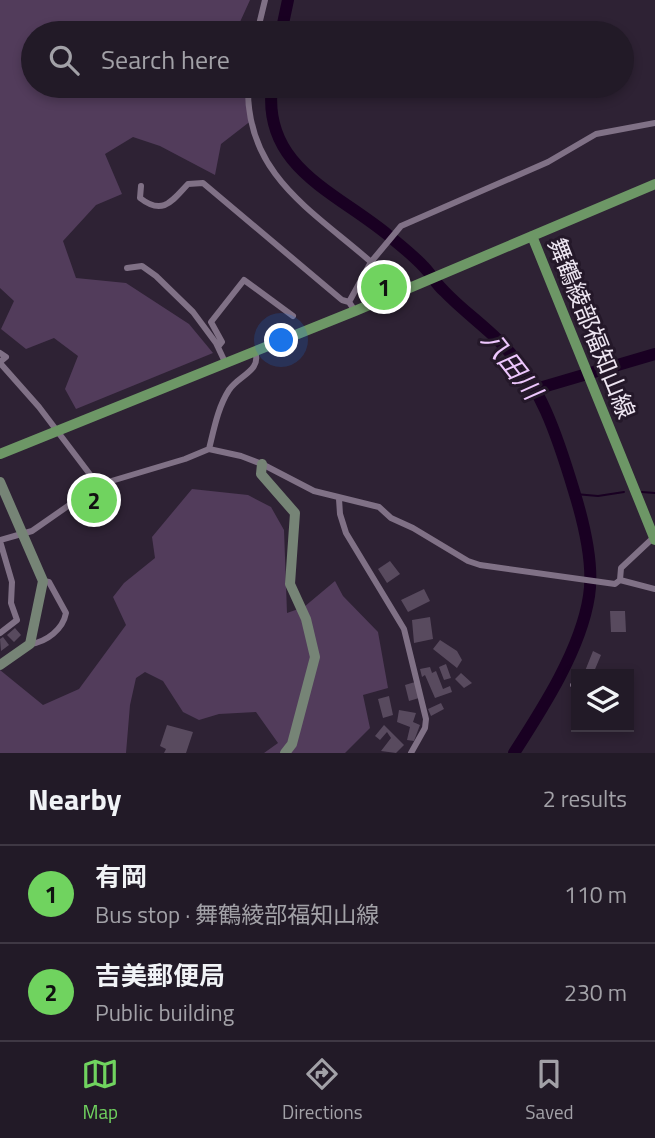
<!DOCTYPE html>
<meta charset="utf-8">
<style>
body{margin:0;font-family:"Titillium Web","Noto Sans JP",sans-serif;background:#2a232f;color:#f1f3f6}
.controls{position:absolute;right:21px;bottom:21px;display:grid;overflow:hidden;border-radius:0px;box-shadow:0 4px 10px #0003}
.controls button{width:63px;height:63px;display:grid;place-items:center;padding:0;border:0;border-bottom:2px solid #3f3844;background:#221a27;color:#f1f3f6;font:35px sans-serif}
.you{position:absolute;left:282px;top:341px;width:24px;height:24px;margin:-18px;border:5px solid #fff;border-radius:50%;background:#1a73e8;box-shadow:0 0 0 10px #1a73e833}
.badge{display:grid;place-items:center;width:46px;height:46px;border-radius:50%;background:#70d35f;color:#111;font-size:23px;font-weight:700}
.pin{position:absolute;translate:-50% -50%;border:4px solid #fff;box-shadow:0 2px 7px #0006}
.list{margin:0;padding:0;list-style:none}
h2{display:flex;justify-content:space-between;align-items:center;height:91px;margin:0;padding:0 28px;font-size:30px}
h2 small{font-size:23px;font-weight:400;color:#a2a1a7}
.list li{display:grid;grid-template-columns:46px 1fr auto;gap:21px;align-items:center;box-sizing:border-box;height:98px;padding:0 28px;border-top:2px solid #3f3844}
.list b{display:block;font-size:26px;white-space:nowrap}
.list p{margin:0;font-size:23px;white-space:nowrap;color:#a2a1a7}
.list em{font-size:23px;font-style:normal;color:#a2a1a7}
.icon{flex:none;width:38px;height:38px;fill:none;stroke:currentColor;stroke-width:2;stroke-linecap:round;stroke-linejoin:round}
.map{position:relative;flex:none;width:655px;height:753px;overflow:hidden}
.search{position:absolute;background:#221a27;box-shadow:0 4px 10px #0003;left:21px;right:21px;top:21px;height:77px;display:flex;align-items:center;gap:18px;box-sizing:border-box;padding:0 24px;border-radius:38px;color:#a2a1a7;font-size:26px}
.sheet{height:287px;background:#221a27}
nav{display:flex;justify-content:space-around;align-items:center;box-sizing:border-box;height:98px;border-top:2px solid #3f3844;background:#221a27;font-size:19px;color:#a2a1a7}
nav a{display:grid;justify-items:center;gap:4px}
nav .on{color:#70d35f}
.map>svg:first-child{display:block}
.green{fill:#523c5b}
.lines{fill:none;stroke-linecap:round;stroke-linejoin:round}
.stream{stroke:#190022;stroke-width:2}
.river{stroke:#190022;stroke-width:12}
.building{fill:#584a5e}
.street{stroke:#807186;stroke-width:6}
.secondary{stroke:#768476;stroke-width:10}
.primary{stroke:#6d9766;stroke-width:10}
.labels{text-anchor:middle;dominant-baseline:central;stroke-width:6;stroke-linejoin:round;paint-order:stroke}
.street-label{font-size:24px;fill:#ede5f1;stroke:#241829}
.water-label{font-size:26px;font-style:italic;fill:#eec7fe;stroke:#241829}
</style>
<div class="map">
<svg width="655" height="753" viewBox="0 0 655 753">
<rect width="100%" height="100%" fill="#2e2234"/>
<path class="green" d="M0,0H250L235,33H33V86H244L252,120L221,144L215,175L160,146L133,137L105,154L122,194L96,205L63,241L76,278L126,283L189,324L213,353L76,409L65,389L78,356L54,338L26,349L1,329L14,301L0,288Z
M192,489L248,495L271,507L284,530L287,613L304,607L335,581L343,596L378,632L388,688L363,695L370,728L345,753H264L278,743L256,712L219,714L199,720L183,712L163,681L145,672L136,678L130,705L126,753H0V670L43,705L79,689L126,625L113,597L124,583L155,558L152,537Z"/>
<g class="lines">
<path class="stream" d="M642,492L655,493
M575,494L598,496L624,492"/>
<path class="river" d="M281,33L288,0
M272,86C262,167 336,192 388,235C400,245 413,255 424,267C431,274 436,284 444,291C461,309 482,324 499,341C540,381 558,438 574,491C583,520 594,565 589,596C581,649 543,708 514,753
M536,389L655,354"/>
</g>
<path class="building" d="M390,561L400,574L387,583L378,569Z
M424,589L430,601L408,612L401,600Z
M610,611H625L626,632H611Z
M430,617L433,639L414,643L412,620Z
M15,628L21,635L14,642L7,635Z
M3,637L9,645L1,651L0,639Z
M440,640L457,651L462,660L457,668L433,649Z
M593,651L601,655L593,674L585,671Z
M446,664L451,678L444,680L439,667Z
M430,667L432,673L436,671L443,689L450,686L452,692L435,698L425,675L422,677L420,669Z
M461,673L472,683L464,688L455,679Z
M415,682L419,698L409,701L405,685Z
M389,696L393,715L383,718L378,699Z
M441,703L444,709L431,716L428,709Z
M399,710L416,713L413,722L420,725L414,741L407,740L410,727L397,722Z
M167,725L193,732L186,753H164L166,749L160,746Z
M384,725L404,745L396,753L381,751L391,738L387,732L380,740L375,736Z"/>
<g class="lines">
<path class="street" d="M257,33L265,0
M248,86C246,175 312,210 371,262
M141,186L140,198C163,216 172,201 188,184L203,183L342,300L349,302
M127,268L142,266L156,276L193,312L216,343L225,362
M355,311L349,302L371,262L401,226L548,162L596,134L655,123
M218,347L222,342L211,322L244,280L293,316
M0,353L6,357L0,362
M0,363L39,407L98,485
M209,449C214,429 218,407 229,390C239,375 262,371 255,351
M339,499L340,514L346,533L404,629L426,719L425,728L411,753
M0,540L32,531L98,485L185,459L209,449L241,456L262,464L314,491L379,507L391,518L413,528L468,561L480,565L615,584L620,580L621,568L653,538
M0,541L12,582L11,603L17,620L0,633
M620,580L655,589
M30,644C47,642 63,629 66,613L49,582L43,581
M573,685L576,686"/>
<path class="secondary" d="M262,464L261,474L295,513L290,584L306,619L315,657L292,744L285,753
M0,482L43,581L30,644L0,665"/>
<path class="primary" d="M532,236L655,540
M0,454L355,311L655,184"/>
</g>
<g class="labels">
<g class="street-label">
<text transform="translate(592 328) rotate(68)">舞鶴綾部福知山線</text>
</g>
<g class="water-label">
<text transform="translate(512 365) rotate(52)">八田川</text>
</g>
</g>
</svg>
<div class="controls">
<button><svg class="icon" aria-label="layers" viewBox="0 0 24 24"><path d="M12 4l9 5-9 5-9-5zM3 14l9 5 9-5"/></svg></button>
</div>
<div class="you"></div>
<div class="pin badge" style="left:384px;top:287px">1</div>
<div class="pin badge" style="left:94px;top:500px">2</div>
<div class="search"><svg class="icon" aria-label="search" viewBox="0 0 24 24"><circle cx="10" cy="10" r="6"/><path d="M15 15l6 6"/></svg>Search here</div>
</div>
<section class="sheet">
<h2>Nearby<small>2 results</small></h2>
<ul class="list">
<li><span class="badge">1</span><div><b>有岡</b><p>Bus stop · 舞鶴綾部福知山線</p></div><em>110 m</em></li>
<li><span class="badge">2</span><div><b>吉美郵便局</b><p>Public building</p></div><em>230 m</em></li>
</ul>
</section>
<nav>
<a class="on"><svg class="icon" aria-label="map" viewBox="0 0 24 24"><path d="M3 6l6-2 6 2 6-2v14l-6 2-6-2-6 2zM9 4v14M15 6v14"/></svg>Map</a>
<a><svg class="icon" aria-label="directions" viewBox="0 0 24 24"><path d="M12 3l9 9-9 9-9-9zM9 14v-3h6M13 9l2 2-2 2"/></svg>Directions</a>
<a><svg class="icon" aria-label="saved" viewBox="0 0 24 24"><path d="M7 4h10v16l-5-4-5 4z"/></svg>Saved</a>
</nav>
